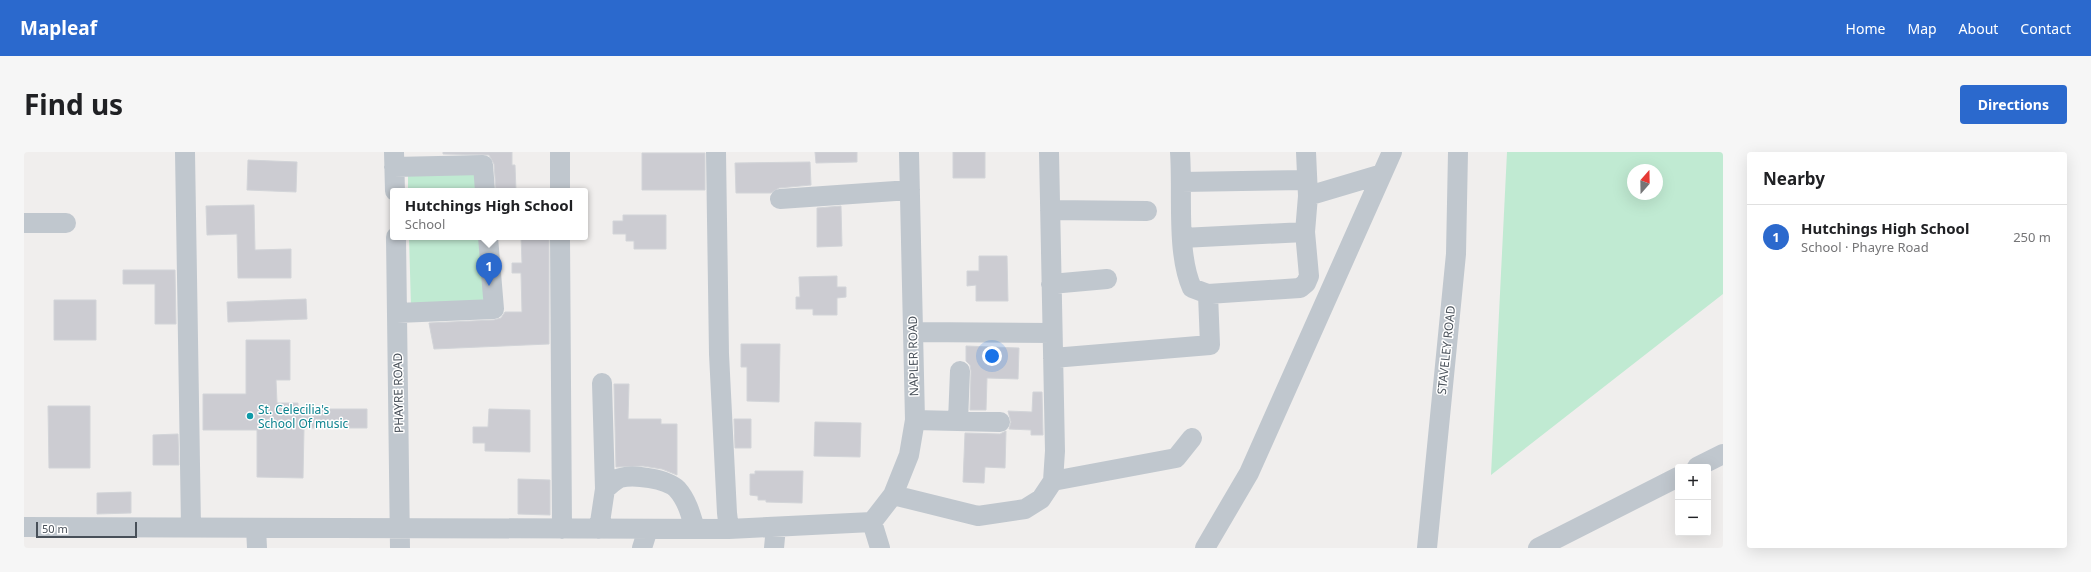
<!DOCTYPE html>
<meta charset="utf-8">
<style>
body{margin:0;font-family:"Noto Sans",sans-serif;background:#f6f6f6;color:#202124}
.controls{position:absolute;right:12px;bottom:12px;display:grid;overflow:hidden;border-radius:4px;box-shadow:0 4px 16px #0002}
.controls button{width:36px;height:36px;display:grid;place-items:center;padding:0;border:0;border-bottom:1px solid #e0e0e0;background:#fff;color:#202124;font:20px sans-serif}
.compass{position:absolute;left:1603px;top:12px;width:36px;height:36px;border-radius:50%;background:#fff;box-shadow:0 4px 16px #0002;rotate:20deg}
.scale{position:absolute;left:12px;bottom:10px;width:101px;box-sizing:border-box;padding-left:4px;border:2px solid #485059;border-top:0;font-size:11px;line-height:14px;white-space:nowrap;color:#485059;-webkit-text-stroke:3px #fff;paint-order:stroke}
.you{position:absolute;left:968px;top:204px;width:14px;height:14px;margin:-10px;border:3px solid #fff;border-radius:50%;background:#1a73e8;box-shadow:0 0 0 6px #1a73e833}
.badge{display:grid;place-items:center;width:26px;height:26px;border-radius:50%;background:#2b69cd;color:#fff;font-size:13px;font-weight:700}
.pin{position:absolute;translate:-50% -33px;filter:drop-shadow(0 1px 2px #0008)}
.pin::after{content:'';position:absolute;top:21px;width:14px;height:12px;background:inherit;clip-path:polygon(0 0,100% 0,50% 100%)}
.popup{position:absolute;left:366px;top:36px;width:198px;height:52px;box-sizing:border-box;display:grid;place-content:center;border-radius:4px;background:#fff;filter:drop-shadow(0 1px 3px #0005);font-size:13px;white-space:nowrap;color:#757577}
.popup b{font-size:15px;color:#202124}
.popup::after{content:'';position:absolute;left:50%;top:100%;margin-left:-8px;border:8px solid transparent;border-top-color:#fff}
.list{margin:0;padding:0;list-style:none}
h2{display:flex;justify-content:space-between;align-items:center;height:52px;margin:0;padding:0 16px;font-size:17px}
h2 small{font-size:13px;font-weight:400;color:#757577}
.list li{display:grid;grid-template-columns:26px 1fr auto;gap:12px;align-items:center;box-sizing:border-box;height:64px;padding:0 16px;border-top:1px solid #e0e0e0}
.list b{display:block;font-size:15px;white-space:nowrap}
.list p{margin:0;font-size:13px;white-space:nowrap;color:#757577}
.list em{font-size:13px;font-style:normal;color:#757577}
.map{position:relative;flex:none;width:1699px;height:396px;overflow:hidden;border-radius:4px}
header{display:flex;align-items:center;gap:24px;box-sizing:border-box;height:56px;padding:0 20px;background:#2b69cd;color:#fff}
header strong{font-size:19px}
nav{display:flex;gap:22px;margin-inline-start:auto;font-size:14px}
.intro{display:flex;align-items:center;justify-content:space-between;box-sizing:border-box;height:96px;padding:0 24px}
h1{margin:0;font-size:28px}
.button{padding:10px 18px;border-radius:4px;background:#2b69cd;color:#fff;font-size:14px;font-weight:700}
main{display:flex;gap:24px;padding:0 24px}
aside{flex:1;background:#fff;border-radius:4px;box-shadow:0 4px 16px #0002}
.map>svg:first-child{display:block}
.green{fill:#c0ead2;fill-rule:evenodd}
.building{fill:#ccccd2;stroke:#d2d4d8}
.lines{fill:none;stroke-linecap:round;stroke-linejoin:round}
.minor{stroke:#c0c7ce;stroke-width:20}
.culture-dot{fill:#0f9aa8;stroke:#fff;stroke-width:1.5}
.labels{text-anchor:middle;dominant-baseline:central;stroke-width:3;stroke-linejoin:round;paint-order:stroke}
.street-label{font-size:12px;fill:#485059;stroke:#fff}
.culture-label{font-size:12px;fill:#0d838f;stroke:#fff;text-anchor:start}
</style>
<header>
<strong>Mapleaf</strong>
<nav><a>Home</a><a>Map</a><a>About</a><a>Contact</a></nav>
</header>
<div class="intro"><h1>Find us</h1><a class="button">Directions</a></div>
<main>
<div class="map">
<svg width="1699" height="396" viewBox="0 0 1699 396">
<rect width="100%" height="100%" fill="#f0eeed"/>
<path class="green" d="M1483,0H1699V142L1467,323ZM1609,18H1633V42H1609Z
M457,12L458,39H384V14Z
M385,85H459L460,154L387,155Z"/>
<path class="building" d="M419,0H488V13H491L492,39H472L470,12L465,3L419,2Z
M791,0H833V10L792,11Z
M929,0H961V26H929Z
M618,1H681V38H618Z
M224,8L273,10L272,40L223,38Z
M786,10L787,33L755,36L747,41H712L711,11Z
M230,53L231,98L267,97V126H214L213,82L183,83L182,54Z
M817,54L818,94L793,95V56Z
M599,63H642V97H610V89H602V82H589V69H599Z
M497,85H525V192L410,197L405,171L470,168L477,166L481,160H498L497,121H488V111H498Z
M955,104H983L984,149H952V133L943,134V119H955Z
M99,118H151L152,172H131V132H99Z
M813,124V135H822V145L813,146V163H789V157H772V145H776L775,125Z
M282,147L283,167L204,170L203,150Z
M30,148H72V188H30Z
M222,188H266V228H252L253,251H274V257H343V276H280L279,326L233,325V278H179V242H222Z
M717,192H756L755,250L723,249V215H717Z
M942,194L995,196L994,227L963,226L962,258H946L947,219L946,213L942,209Z
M590,232H605L604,267H637V272H653V323L638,317L619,314L592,315Z
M1009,240H1018L1019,283H1007V278L985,277L987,270L984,259L1008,260Z
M24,254H66V316H25Z
M465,257L506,258V300L461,299V291H449V275H464Z
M710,267H727V296H711Z
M791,270L837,271L836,305L790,304Z
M982,279L981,316L961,315L960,331L939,330L941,281L976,282Z
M154,282L155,313H129V283Z
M731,319H779L778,351L742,350V348H734V344L726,343V322H731Z
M494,327L526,328V363L494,362Z
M107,340V361L73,362V341Z"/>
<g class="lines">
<path class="minor" d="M161,0L167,375
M370,0L371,39
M536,0V39
M692,0L695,202L703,361L705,377
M1156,0C1159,40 1152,101 1168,136L1184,142L1276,136L1282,131L1285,124L1281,80L1284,44L1282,0
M370,15L459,13L461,39
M1158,30L1283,28
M1284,44L1358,22
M756,47L886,38
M1026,58L1123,59
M0,71H42
M372,85L376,396
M536,85L538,377
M1158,86L1281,80
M1027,132L1083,127
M373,161L470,157L464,85
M889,180L1028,181
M1029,206L1186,193L1184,142
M891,268L976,270
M934,269L936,219
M1673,315L1699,302
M1029,329L1152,306L1168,286
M581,337C585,334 591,328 596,326C610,322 643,327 653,337C663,348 667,363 671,377
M869,343L954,364L1001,357L1017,347L1029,329L1031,299L1025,0
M848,370L869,343L885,303L891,268L885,0
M848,370L856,396
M0,375L705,377L848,370
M232,376L233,396
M575,377L581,337L578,231
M618,396L624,377
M750,396L752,375
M1181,396L1225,321L1368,0
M1403,396L1432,102L1434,0
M1514,396L1654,325"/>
</g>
<circle class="culture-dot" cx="226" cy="264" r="4"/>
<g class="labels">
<g class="street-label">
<text transform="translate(1422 198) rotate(-84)">STAVELEY ROAD</text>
<text transform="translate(889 204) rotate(-91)">NAPLER ROAD</text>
<text transform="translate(374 241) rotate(-91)">PHAYRE ROAD</text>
</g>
<g class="culture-label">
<text x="234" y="257">St. Celecilia's<tspan x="234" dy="14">School Of music</tspan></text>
</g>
</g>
</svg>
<div class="controls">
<button>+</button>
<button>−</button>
</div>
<svg class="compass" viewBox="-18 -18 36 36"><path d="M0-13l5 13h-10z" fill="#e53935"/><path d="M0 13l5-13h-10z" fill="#757577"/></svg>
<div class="scale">50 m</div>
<div class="you"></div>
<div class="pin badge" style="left:465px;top:134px">1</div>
<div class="popup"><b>Hutchings High School</b>School</div>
</div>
<aside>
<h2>Nearby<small></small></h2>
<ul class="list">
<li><span class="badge">1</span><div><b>Hutchings High School</b><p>School · Phayre Road</p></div><em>250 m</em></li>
</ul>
</aside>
</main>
